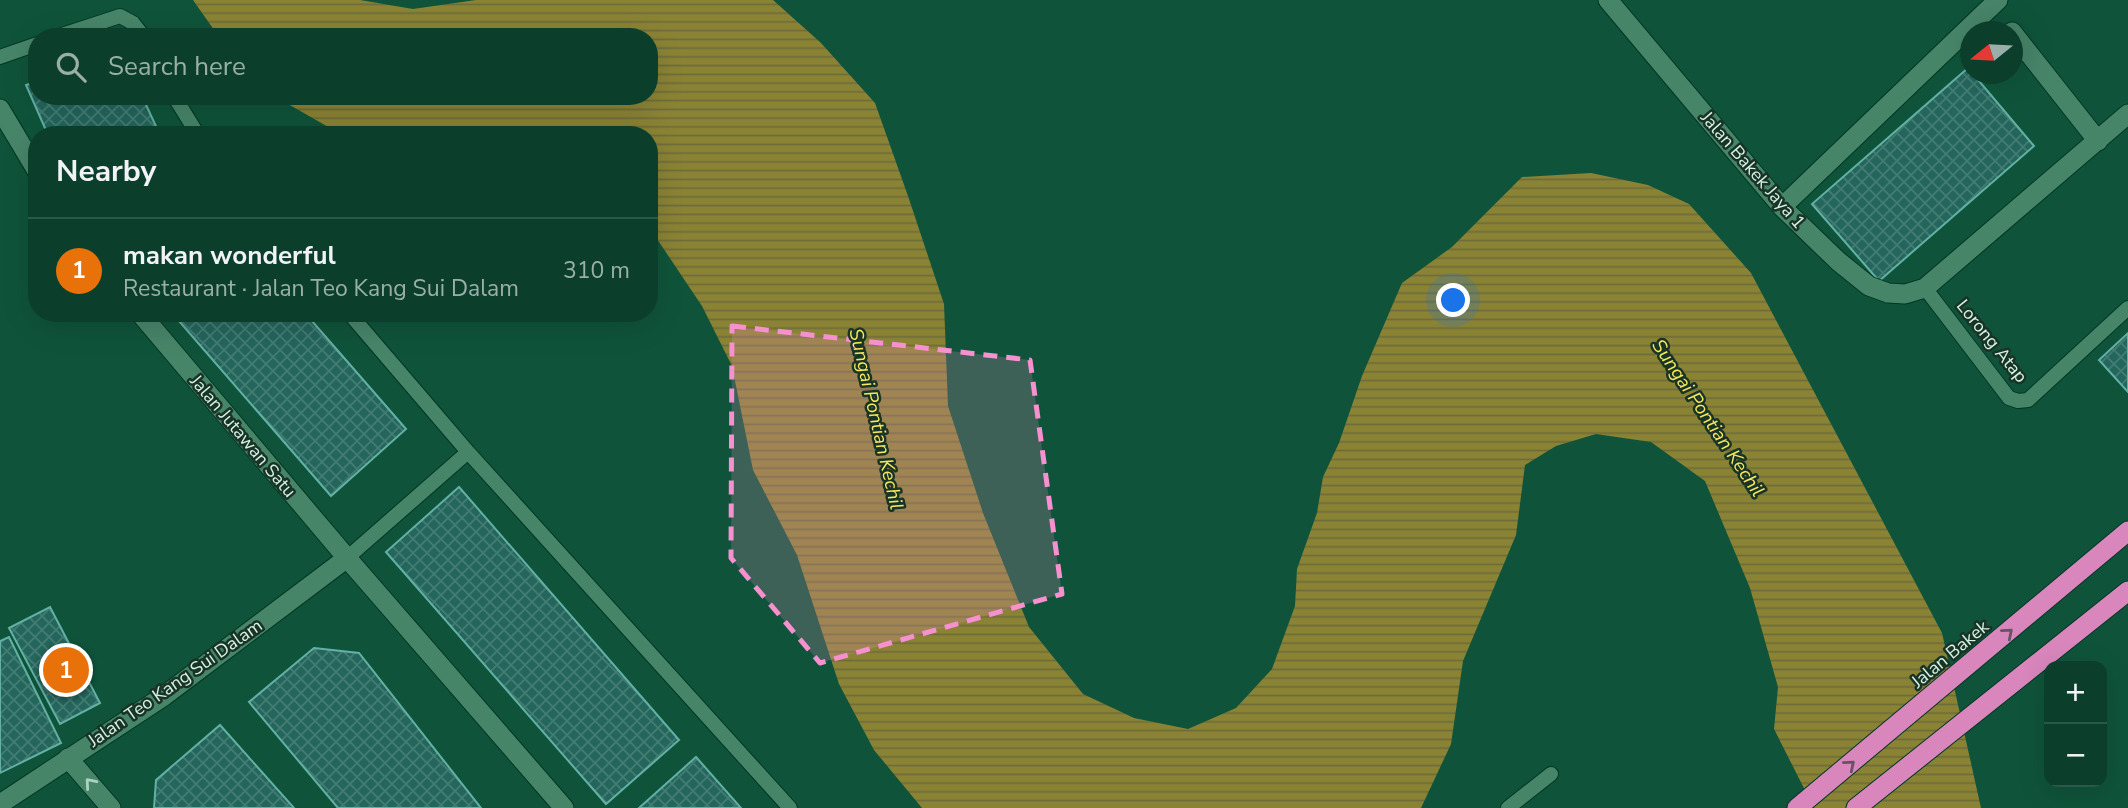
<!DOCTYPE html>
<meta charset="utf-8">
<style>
body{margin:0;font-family:"Nunito Sans",sans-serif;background:#144634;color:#f1f3f6}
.controls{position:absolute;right:21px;bottom:21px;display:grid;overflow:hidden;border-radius:14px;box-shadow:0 7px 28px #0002}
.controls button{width:63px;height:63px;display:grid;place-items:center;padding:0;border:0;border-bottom:2px solid #2b5848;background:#0b3f2c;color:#f1f3f6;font:35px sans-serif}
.compass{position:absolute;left:1960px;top:21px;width:63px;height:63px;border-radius:50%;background:#0b3f2c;box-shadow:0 7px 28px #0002;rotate:252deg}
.you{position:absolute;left:1454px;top:301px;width:24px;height:24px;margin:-18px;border:5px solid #fff;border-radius:50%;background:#1a73e8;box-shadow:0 0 0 10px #1a73e833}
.badge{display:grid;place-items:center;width:46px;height:46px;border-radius:50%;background:#8c9099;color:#fff;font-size:23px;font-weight:700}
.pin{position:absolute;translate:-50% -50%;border:4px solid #fff;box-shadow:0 2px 7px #0006}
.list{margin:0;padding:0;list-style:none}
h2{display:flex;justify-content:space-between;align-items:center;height:91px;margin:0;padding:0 28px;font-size:30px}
h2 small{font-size:23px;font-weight:400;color:#9aafa9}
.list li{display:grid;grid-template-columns:46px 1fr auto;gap:21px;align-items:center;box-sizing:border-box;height:105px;padding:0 28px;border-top:2px solid #2b5848}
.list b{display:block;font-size:26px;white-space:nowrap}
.list p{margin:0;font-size:23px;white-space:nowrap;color:#9aafa9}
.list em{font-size:23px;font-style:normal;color:#9aafa9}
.icon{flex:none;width:38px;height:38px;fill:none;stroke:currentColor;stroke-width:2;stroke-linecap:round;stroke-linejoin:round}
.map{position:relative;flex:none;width:2128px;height:808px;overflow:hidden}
.search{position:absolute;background:#0b3f2c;box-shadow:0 7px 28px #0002;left:28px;top:28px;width:630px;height:77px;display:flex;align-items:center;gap:18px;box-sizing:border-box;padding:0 24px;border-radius:28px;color:#9aafa9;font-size:26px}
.panel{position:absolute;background:#0b3f2c;box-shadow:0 7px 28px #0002;left:28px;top:126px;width:630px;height:196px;border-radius:28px}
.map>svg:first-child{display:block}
.water{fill:url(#water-rules)}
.building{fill:url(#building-cross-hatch);stroke:#63b0a4;stroke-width:2}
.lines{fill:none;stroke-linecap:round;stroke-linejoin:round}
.service-casing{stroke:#013624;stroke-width:16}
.minor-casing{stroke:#013624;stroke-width:21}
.tertiary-casing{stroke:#013624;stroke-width:21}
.trunk-casing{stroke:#013624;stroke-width:21}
.service{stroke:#478569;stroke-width:14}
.minor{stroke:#478569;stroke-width:19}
.tertiary{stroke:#478569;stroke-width:19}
.trunk{stroke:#d886bc;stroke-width:19}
.oneway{stroke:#655463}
.oneway2{stroke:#aad3bf}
.marked{fill:#f690cf;fill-opacity:0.2;stroke:#f690cf;stroke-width:5;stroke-dasharray:14 9;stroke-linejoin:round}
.labels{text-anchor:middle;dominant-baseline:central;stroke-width:5;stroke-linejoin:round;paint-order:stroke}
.street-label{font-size:18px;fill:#d5f4e4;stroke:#193327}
.water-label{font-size:19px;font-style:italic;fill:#f6e75c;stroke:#193327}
</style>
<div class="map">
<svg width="2128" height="808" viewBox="0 0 2128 808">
<defs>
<pattern id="water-rules" width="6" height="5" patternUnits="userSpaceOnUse" patternTransform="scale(1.75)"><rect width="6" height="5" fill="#8b8334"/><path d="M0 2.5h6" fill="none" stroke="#6d6c3a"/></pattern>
<pattern id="building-cross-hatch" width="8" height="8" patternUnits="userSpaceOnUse" patternTransform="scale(1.75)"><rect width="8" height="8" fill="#24655c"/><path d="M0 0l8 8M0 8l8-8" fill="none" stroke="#437c73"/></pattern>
</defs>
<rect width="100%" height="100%" fill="#0f543a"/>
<path class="water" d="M193,0H360L413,9L476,0H773L821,43L875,103L908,196L944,304L948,406L983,513L1029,627L1083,694L1134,718L1188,729L1236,708L1272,669L1295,606L1297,569L1317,513L1323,477L1339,443L1362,376L1402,283L1452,247L1522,177L1591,173L1648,185L1689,204L1751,273L1942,633L1981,808H1814L1774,729L1778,687L1750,588L1705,481L1651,442L1596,434L1556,446L1525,465L1516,535L1463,661L1451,744L1421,808H922L874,750L839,684L797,555L753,470L732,366L702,306L649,227V135H534L530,133L361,135L330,128L274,96H649V37H219Z"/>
<path class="building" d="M1968,68L2034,146L1879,281L1812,204Z
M37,81V96H142L160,135H48L26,85Z
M172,313H305L406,429L331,496Z
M2128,333V392L2099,360Z
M459,487L679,740L606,804L386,552Z
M50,607L100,703L60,724L9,628Z
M9,637L61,743L0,773V641Z
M314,648L359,653L481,808H338L249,702Z
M220,725L294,808H154L156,780Z
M696,757L741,808H639Z"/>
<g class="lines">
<defs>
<path id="service" d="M56,37L120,16L133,23L144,37
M0,57L37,44
M174,96L198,135
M1925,288L2009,398L2018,401L2028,400L2128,308
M349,313L468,452L790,808
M347,558L468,452
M1508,808L1551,774"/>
<path id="minor" d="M1608,0L1782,207L1838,261L1869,286L1888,293L1905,294L1925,288L2128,114
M2012,32L2098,141
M0,109L37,171
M1782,207L1998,0
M140,313L347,558L564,808
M68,758L111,808"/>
<path id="tertiary" d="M0,804L164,696L347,558"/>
<path id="trunk" d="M1797,808L2128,531
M1856,808L2128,591"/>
</defs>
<use href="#service" class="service-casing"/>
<use href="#minor" class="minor-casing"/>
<use href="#tertiary" class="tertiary-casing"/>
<use href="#trunk" class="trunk-casing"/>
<use href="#service" class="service"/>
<use href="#minor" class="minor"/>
<use href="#tertiary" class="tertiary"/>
<use href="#trunk" class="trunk"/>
</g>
<defs><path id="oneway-chevron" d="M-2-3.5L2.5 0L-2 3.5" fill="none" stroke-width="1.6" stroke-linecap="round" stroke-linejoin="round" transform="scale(1.75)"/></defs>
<g class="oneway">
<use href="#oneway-chevron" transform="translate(2008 633) rotate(-40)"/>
<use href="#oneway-chevron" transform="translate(1850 765) rotate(-40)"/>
</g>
<use class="oneway2" href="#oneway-chevron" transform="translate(90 783) rotate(-131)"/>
<path class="marked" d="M732,326L1030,360L1062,594L820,663L731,558Z"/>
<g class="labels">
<g class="street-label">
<text transform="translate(1753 170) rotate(49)">Jalan Bakek Jaya 1</text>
<text transform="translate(1992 341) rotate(51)">Lorong Atap</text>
<text transform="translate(243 436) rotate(50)">Jalan Jutawan Satu</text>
<text transform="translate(1950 654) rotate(-40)">Jalan Bakek</text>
<text transform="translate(175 683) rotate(-35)">Jalan Teo Kang Sui Dalam</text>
</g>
<g class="water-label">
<text transform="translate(1708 418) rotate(56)">Sungai Pontian Kechil</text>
<text transform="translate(876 419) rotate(77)">Sungai Pontian Kechil</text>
</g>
</g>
</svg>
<div class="controls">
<button>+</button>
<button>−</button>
</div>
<svg class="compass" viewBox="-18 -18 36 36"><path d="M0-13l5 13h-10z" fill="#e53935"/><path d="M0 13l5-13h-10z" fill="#9aafa9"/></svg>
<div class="you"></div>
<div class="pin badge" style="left:66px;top:670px;background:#e8710a">1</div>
<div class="search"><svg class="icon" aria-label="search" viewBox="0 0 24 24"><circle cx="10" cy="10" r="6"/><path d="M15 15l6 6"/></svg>Search here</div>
<section class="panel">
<h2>Nearby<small></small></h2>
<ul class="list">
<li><span class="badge" style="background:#e8710a">1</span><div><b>makan wonderful</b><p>Restaurant · Jalan Teo Kang Sui Dalam</p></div><em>310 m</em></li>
</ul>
</section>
</div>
